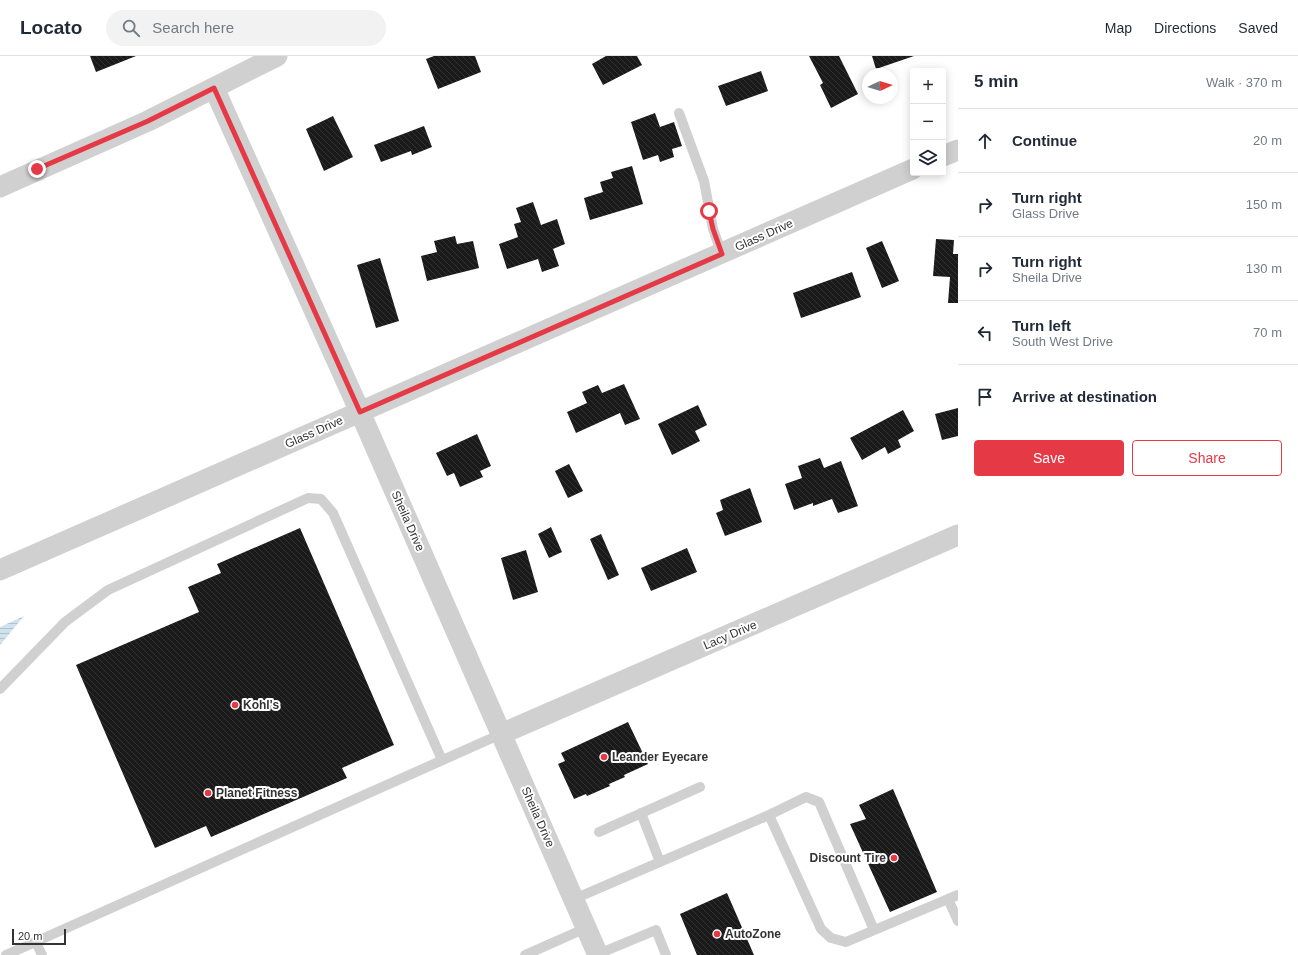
<!DOCTYPE html>
<meta charset="utf-8">
<style>
body{margin:0;font-family:Arial,sans-serif;background:#f2f2f3;color:#1f2937}
.controls{position:absolute;right:12px;top:12px;display:grid;overflow:hidden;border-radius:4px;box-shadow:0 2px 10px #0003}
.controls button{width:36px;height:36px;display:grid;place-items:center;padding:0;border:0;border-bottom:1px solid #e0e1e3;background:#fff;color:#1f2937;font:20px sans-serif}
.compass{position:absolute;left:862px;top:12px;width:36px;height:36px;border-radius:50%;background:#fff;box-shadow:0 2px 10px #0003;rotate:86deg}
.scale{position:absolute;left:12px;bottom:10px;width:54px;box-sizing:border-box;padding-left:4px;border:2px solid #333;border-top:0;font-size:11px;line-height:14px;white-space:nowrap;color:#333;-webkit-text-stroke:3px #fff;paint-order:stroke}
.stop{position:absolute;width:12px;height:12px;margin:-9px;border:3px solid #e63946;border-radius:50%;background:#fff}
.stop.end{background:#e63946;border-color:#fff;box-shadow:0 1px 4px #0008}
.list{margin:0;padding:0;list-style:none}
h2{display:flex;justify-content:space-between;align-items:center;height:52px;margin:0;padding:0 16px;font-size:17px}
h2 small{font-size:13px;font-weight:400;color:#747a83}
.list li{display:grid;grid-template-columns:26px 1fr auto;gap:12px;align-items:center;box-sizing:border-box;height:64px;padding:0 16px;border-top:1px solid #e0e1e3}
.list b{display:block;font-size:15px;white-space:nowrap}
.list p{margin:0;font-size:13px;white-space:nowrap;color:#747a83}
.list em{font-size:13px;font-style:normal;color:#747a83}
.actions{display:flex;gap:8px;padding:12px 16px}
.actions a{flex:1;padding:9px 0;border:1px solid #e63946;border-radius:4px;text-align:center;font-size:14px;color:#e63946}
.actions .main{background:#e63946;color:#fff}
.icon{flex:none;width:22px;height:22px;fill:none;stroke:currentColor;stroke-width:2;stroke-linecap:round;stroke-linejoin:round}
.map{position:relative;flex:none;width:958px;height:899px;overflow:hidden}
header{display:flex;align-items:center;gap:24px;box-sizing:border-box;height:56px;padding:0 20px;background:#fff;border-bottom:1px solid #e0e1e3}
header strong{font-size:19px}
nav{display:flex;gap:22px;margin-inline-start:auto;font-size:14px}
.search{width:280px;height:36px;background:#f2f2f3;display:flex;align-items:center;gap:10px;box-sizing:border-box;padding:0 14px;border-radius:22px;color:#747a83;font-size:15px}
main{display:flex}
aside{flex:1;background:#fff}
.map>svg:first-child{display:block}
.water{fill:url(#water-rules)}
.building{fill:url(#building-back-hatch)}
.lines{fill:none;stroke-linecap:round;stroke-linejoin:round}
.lane{stroke:#d0d0d0;stroke-width:10}
.street{stroke:#d0d0d0;stroke-width:21}
.route{stroke:#e63946;stroke-width:5}
.poi-dot{fill:#e63946;stroke:#fff;stroke-width:1.5}
.labels{text-anchor:middle;dominant-baseline:central;stroke-width:4;stroke-linejoin:round;paint-order:stroke}
.street-label{font-size:12px;fill:#333;stroke:#fff}
.poi-label{font-size:12px;font-weight:bold;fill:#333;stroke:#fff;text-anchor:start}
</style>
<header>
<strong>Locato</strong>
<div class="search"><svg class="icon" aria-label="search" viewBox="0 0 24 24"><circle cx="10" cy="10" r="6"/><path d="M15 15l6 6"/></svg>Search here</div>
<nav><a>Map</a><a>Directions</a><a>Saved</a></nav>
</header>
<main>
<div class="map">
<svg width="958" height="899" viewBox="0 0 958 899">
<defs>
<pattern id="water-rules" width="6" height="5" patternUnits="userSpaceOnUse"><rect width="6" height="5" fill="#cfe2ee"/><path d="M0 2.5h6" fill="none" stroke="#b2c2cd"/></pattern>
<pattern id="building-back-hatch" width="6" height="6" patternUnits="userSpaceOnUse"><rect width="6" height="6" fill="#1a1a1a"/><path d="M-1 5l2 2M0 0l6 6M5-1l2 2" fill="none" stroke="#333"/></pattern>
</defs>
<rect width="100%" height="100%" fill="#fff"/>
<path class="water" d="M24,560L0,589V571Z"/>
<path class="building" d="M90,0H136L96,16Z
M434,0H475L481,16L438,33L426,3Z
M606,0H637L642,9L603,29L592,8Z
M809,0H839L858,38L831,52L820,29L823,27Z
M872,0H914L876,13Z
M761,15L768,35L726,50L718,30Z
M655,57L660,71L674,66L682,90L672,93L674,101L660,106L658,99L643,104L631,66Z
M333,60L353,101L324,115L306,73Z
M424,70L432,91L412,99L411,95L381,106L374,89Z
M632,110L643,148L590,164L584,142L603,136L600,126L613,122L611,116Z
M533,146L541,169L557,163L565,188L553,193L559,210L542,216L538,203L507,213L499,188L518,181L514,168L521,166L516,152Z
M455,180L457,188L473,185L479,212L427,225L421,200L437,196L434,185Z
M936,183L954,184L953,198H958V247H948L950,221L933,220Z
M882,185L899,225L882,232L866,192Z
M380,202L399,265L376,272L357,209Z
M852,216L861,241L801,262L793,237Z
M624,328L640,363L625,369L620,357L576,377L567,356L587,347L582,336L598,329L602,337Z
M698,349L707,369L695,375L700,385L672,399L658,368Z
M958,352V380L942,384L935,358Z
M903,354L914,375L898,384L901,391L888,398L885,391L862,404L850,382Z
M477,378L491,410L480,415L483,421L460,431L454,417L447,420L436,397Z
M820,402L824,412L841,405L858,450L838,457L832,443L813,450V447L794,454L785,428L802,422L798,410Z
M569,408L583,435L568,442L555,415Z
M750,432L762,466L725,480L716,457L723,454L720,444Z
M551,471L562,496L549,502L538,478Z
M300,472L394,689L342,712L347,722L211,781L206,770L155,792L76,609L199,556L188,531L221,517L217,508Z
M601,478L619,519L608,524L590,483Z
M687,492L697,516L651,535L641,512Z
M526,494L538,536L513,544L501,502Z
M628,666L648,708L624,719L625,721L609,728L610,730L587,740L586,738L574,743L558,708L565,705L561,697Z
M893,733L937,836L890,856L850,768L866,763L859,749Z
M727,837L754,899H697L680,858Z"/>
<g class="lines">
<path class="lane" d="M679,57L704,125L713,173L722,198
M0,633L65,566L108,534L308,442L321,443L333,457L442,704
M641,757L660,806
M769,759L806,741L819,746L874,874
M599,776L700,731
M574,843L769,759L821,873L831,882L846,886L948,843L958,865
M948,843L958,839
M36,886L42,899
M598,898L656,874L666,899
M6,899L501,678
M525,899L586,872"/>
<path class="street" d="M214,32L360,356L598,899
M943,100L958,94
M0,131L148,65L277,0
M0,514L913,113
M501,678L958,479"/>
</g>
<g class="lines">
<path class="route" d="M37,113L148,65L214,32L360,356L722,198L713,173L709,155"/>
</g>
<g class="poi-dot">
<circle cx="235" cy="649" r="4"/>
<circle cx="604" cy="701" r="4"/>
<circle cx="208" cy="737" r="4"/>
<circle cx="894" cy="802" r="4"/>
<circle cx="717" cy="878" r="4"/>
</g>
<g class="labels">
<g class="street-label">
<text transform="translate(764 179) rotate(-24)">Glass Drive</text>
<text transform="translate(314 376) rotate(-24)">Glass Drive</text>
<text transform="translate(408 465) rotate(66)">Sheila Drive</text>
<text transform="translate(730 579) rotate(-23)">Lacy Drive</text>
<text transform="translate(538 761) rotate(66)">Sheila Drive</text>
</g>
<g class="poi-label">
<text x="243" y="649">Kohl's</text>
<text x="612" y="701">Leander Eyecare</text>
<text x="216" y="737">Planet Fitness</text>
<text x="886" y="802" text-anchor="end">Discount Tire</text>
<text x="725" y="878">AutoZone</text>
</g>
</g>
</svg>
<div class="controls">
<button>+</button>
<button>−</button>
<button><svg class="icon" aria-label="layers" viewBox="0 0 24 24"><path d="M12 4l9 5-9 5-9-5zM3 14l9 5 9-5"/></svg></button>
</div>
<svg class="compass" viewBox="-18 -18 36 36"><path d="M0-13l5 13h-10z" fill="#e53935"/><path d="M0 13l5-13h-10z" fill="#747a83"/></svg>
<div class="scale">20 m</div>
<div class="stop" style="left:709px;top:155px"></div>
<div class="stop end" style="left:37px;top:113px"></div>
</div>
<aside>
<h2>5 min<small>Walk · 370 m</small></h2>
<ul class="list">
<li><svg class="icon" aria-label="ahead" viewBox="0 0 24 24"><path d="M12 20V5M6 11l6-6 6 6"/></svg><div><b>Continue</b></div><em>20 m</em></li>
<li><svg class="icon" aria-label="right" viewBox="0 0 24 24"><path d="M7 20v-9h11M14 6l5 5-5 5"/></svg><div><b>Turn right</b><p>Glass Drive</p></div><em>150 m</em></li>
<li><svg class="icon" aria-label="right" viewBox="0 0 24 24"><path d="M7 20v-9h11M14 6l5 5-5 5"/></svg><div><b>Turn right</b><p>Sheila Drive</p></div><em>130 m</em></li>
<li><svg class="icon" aria-label="left" viewBox="0 0 24 24"><path d="M17 20v-9H6M10 6l-5 5 5 5"/></svg><div><b>Turn left</b><p>South West Drive</p></div><em>70 m</em></li>
<li><svg class="icon" aria-label="arrive" viewBox="0 0 24 24"><path d="M6 21V4h12l-3 4 3 4H6"/></svg><div><b>Arrive at destination</b></div></li>
</ul>
<div class="actions"><a class="main">Save</a><a>Share</a></div>
</aside>
</main>
